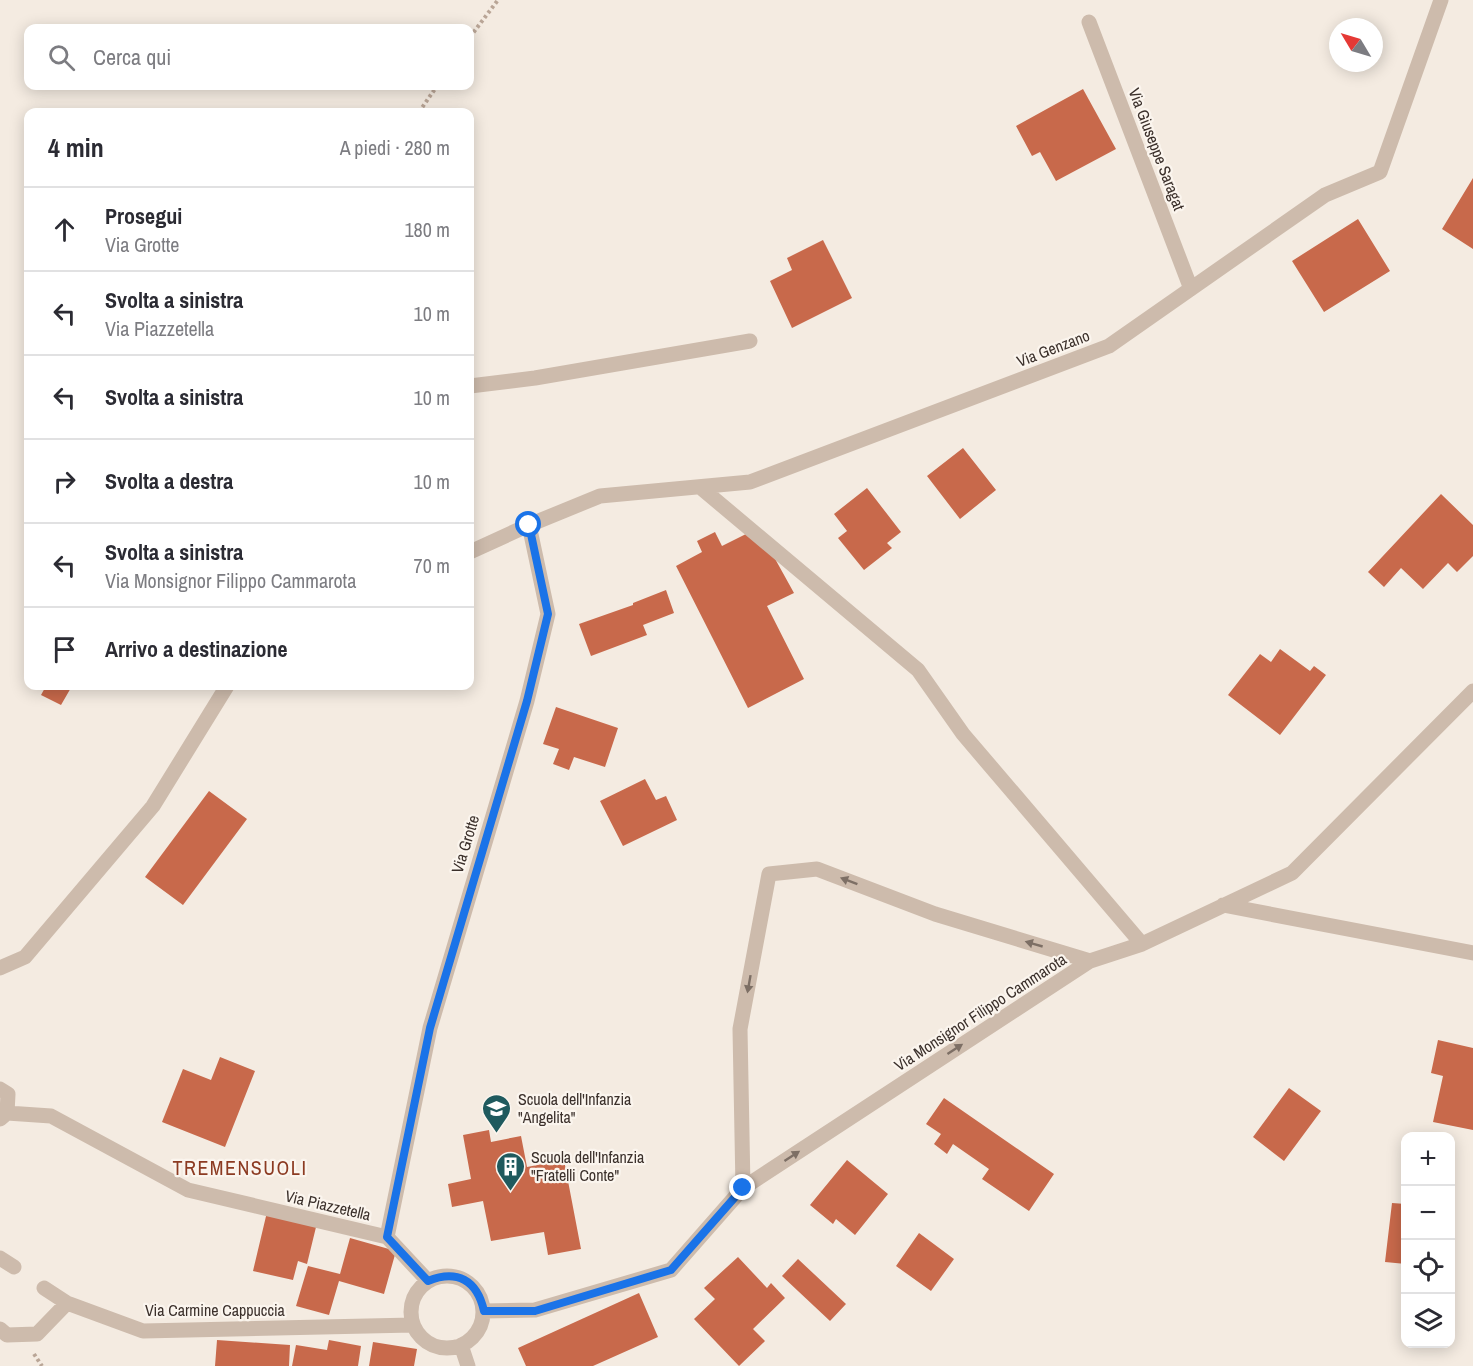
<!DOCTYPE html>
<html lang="it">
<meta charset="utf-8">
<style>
body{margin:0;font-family:"Archivo Narrow",sans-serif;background:#f7f7f7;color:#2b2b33}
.controls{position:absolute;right:18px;bottom:18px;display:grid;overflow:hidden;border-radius:12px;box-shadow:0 3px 15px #0003}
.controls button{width:54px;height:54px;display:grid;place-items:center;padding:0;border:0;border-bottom:2px solid #e1e1e2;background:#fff;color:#2b2b33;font:30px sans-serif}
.compass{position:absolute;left:1329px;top:18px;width:54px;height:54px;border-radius:50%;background:#fff;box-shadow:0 3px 15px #0003;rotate:308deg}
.stop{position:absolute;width:18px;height:18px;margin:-14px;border:4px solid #1a73e8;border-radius:50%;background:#fff}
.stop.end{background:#1a73e8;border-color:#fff;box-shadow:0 2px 6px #0008}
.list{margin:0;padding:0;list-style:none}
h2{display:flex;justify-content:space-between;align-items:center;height:78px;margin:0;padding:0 24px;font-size:26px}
h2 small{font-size:20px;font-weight:400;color:#7c7c81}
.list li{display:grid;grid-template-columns:39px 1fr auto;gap:18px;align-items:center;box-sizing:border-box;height:84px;padding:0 24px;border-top:2px solid #e1e1e2}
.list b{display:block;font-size:22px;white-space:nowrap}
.list p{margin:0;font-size:20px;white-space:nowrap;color:#7c7c81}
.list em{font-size:20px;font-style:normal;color:#7c7c81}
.icon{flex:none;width:33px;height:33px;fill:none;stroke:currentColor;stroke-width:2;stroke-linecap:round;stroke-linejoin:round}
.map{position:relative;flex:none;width:1473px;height:1366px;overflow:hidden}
.search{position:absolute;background:#fff;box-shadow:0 3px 15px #0003;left:24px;top:24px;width:450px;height:66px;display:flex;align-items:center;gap:15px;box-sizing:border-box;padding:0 21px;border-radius:12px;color:#7c7c81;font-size:22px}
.panel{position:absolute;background:#fff;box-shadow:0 3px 15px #0003;left:24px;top:108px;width:450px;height:582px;border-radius:12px}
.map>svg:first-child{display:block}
.building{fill:#c8694b}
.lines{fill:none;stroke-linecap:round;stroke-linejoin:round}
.path{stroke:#b9a596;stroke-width:4;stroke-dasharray:3 3;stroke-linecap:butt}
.minor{stroke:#cdbbac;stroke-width:15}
.oneway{fill:#7d6f65}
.route{stroke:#1a73e8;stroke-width:8}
.labels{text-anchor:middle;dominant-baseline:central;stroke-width:4.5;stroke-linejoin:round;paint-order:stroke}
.street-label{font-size:16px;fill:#3b302b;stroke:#fbf5ee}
.poi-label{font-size:16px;fill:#3b302b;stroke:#fbf5ee;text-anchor:start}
.quarter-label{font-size:20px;letter-spacing:1.5px;fill:#8c3b22;stroke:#fbf5ee}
</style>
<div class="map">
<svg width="1473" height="1366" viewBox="0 0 1473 1366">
<rect width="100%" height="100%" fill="#f4ebe1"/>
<path class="building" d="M1083,89L1116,149L1056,181L1040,152L1032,156L1016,126Z
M1473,178V249L1442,229Z
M1358,219L1390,271L1324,312L1292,261Z
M823,240L852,298L792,328L770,281L792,270L787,258Z
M963,448L996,490L960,519L927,476Z
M867,488L901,532L887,543L892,548L864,570L838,538L847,531L834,514Z
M1441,494L1473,525V556L1457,572L1448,563L1423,589L1401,568L1384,587L1368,572Z
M758,528L794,593L767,606L804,679L748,708L676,566L702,552L697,541L715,532L722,546Z
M666,590L674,613L643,625L647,635L591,656L579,624L633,605V603Z
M1280,649L1310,671L1314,666L1326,675L1280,735L1228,695L1260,654L1271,662Z
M46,686H72L61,705L41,695Z
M556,707L618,728L605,767L574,757L569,770L553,764L559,749L543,744Z
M645,779L656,800L666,796L677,820L623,846L600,801Z
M209,791L247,819L183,905L145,877Z
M1438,1040L1473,1048V1130L1433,1122L1443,1076L1431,1073Z
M220,1057L255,1071L225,1147L162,1122L183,1069L211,1080Z
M1289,1088L1321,1111L1284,1161L1253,1137Z
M944,1098L1054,1174L1029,1211L982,1179L989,1169L953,1144L947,1154L934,1144L941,1134L926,1124Z
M489,1130L491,1142L521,1136L527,1167L564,1160L581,1249L548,1255L544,1232L491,1241L483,1201L452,1207L448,1184L471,1179L463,1135Z
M847,1160L888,1194L855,1235L836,1219L833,1224L810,1205Z
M1392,1203L1406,1204V1264L1385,1262Z
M267,1212L317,1223L307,1264L298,1261L293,1280L253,1271Z
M919,1233L954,1259L931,1291L896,1266Z
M350,1238L396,1251L384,1294L339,1281L329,1315L296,1306L308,1266L340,1274Z
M738,1257L767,1288L771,1283L785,1298L753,1329L765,1341L739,1366L694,1319L715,1299L704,1288Z
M798,1259L846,1304L830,1321L782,1276Z
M639,1293L658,1337L593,1366H526L518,1348Z
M217,1340L290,1345L289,1366H215Z
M329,1340L361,1346L358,1366H292L296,1345L327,1350Z
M373,1342L417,1349L414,1366H369Z"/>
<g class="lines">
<path class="path" d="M470,37L498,0
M419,112L437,86
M34,1354L42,1366"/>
<path class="minor" d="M1089,22L1191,289
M470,386L535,378L750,341
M700,487L918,670L963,734L1142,944
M529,525L600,496L750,482L1109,346L1325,195L1380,172L1441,0
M1223,905L1473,953
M0,968L25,957L153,806L227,686
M0,1089L8,1094L7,1113
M0,1119L7,1113L51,1116L188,1190L387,1237L428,1281
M743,1188L740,1029L769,874L817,869L935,914L1090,961
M387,1237L430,1028L527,701L548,614L529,525L470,552
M0,1258L14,1267
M411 1312a36 36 0 1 1 72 0a36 36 0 1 1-72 0Z
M44,1288L67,1303
M484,1311L535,1310L671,1270L743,1188L1090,961L1142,944L1292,873L1473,691
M0,1329L7,1335L37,1334L67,1303L143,1331L413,1325
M461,1345L468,1366"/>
</g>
<defs><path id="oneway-solid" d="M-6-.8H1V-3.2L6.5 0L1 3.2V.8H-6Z" transform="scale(1.5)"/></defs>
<g class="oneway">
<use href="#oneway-solid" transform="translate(849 881) rotate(-159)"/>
<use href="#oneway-solid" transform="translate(1034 944) rotate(-164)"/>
<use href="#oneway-solid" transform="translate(749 984) rotate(100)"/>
<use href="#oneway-solid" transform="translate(955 1049) rotate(-33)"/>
<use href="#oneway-solid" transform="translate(792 1156) rotate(-33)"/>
</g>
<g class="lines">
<path class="route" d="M529,525L548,614L527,701L430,1028L387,1237L428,1281C457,1269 477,1280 484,1311H535L671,1270L743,1188"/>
</g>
<defs>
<symbol id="school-pin" viewBox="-11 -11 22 30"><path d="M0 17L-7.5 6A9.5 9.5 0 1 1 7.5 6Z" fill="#1f5a5e" stroke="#fbf5ee"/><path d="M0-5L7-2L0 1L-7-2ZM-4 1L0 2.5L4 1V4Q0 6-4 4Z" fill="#fff"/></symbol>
<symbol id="building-pin" viewBox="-11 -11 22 30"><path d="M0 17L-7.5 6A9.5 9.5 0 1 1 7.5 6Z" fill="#1f5a5e" stroke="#fbf5ee"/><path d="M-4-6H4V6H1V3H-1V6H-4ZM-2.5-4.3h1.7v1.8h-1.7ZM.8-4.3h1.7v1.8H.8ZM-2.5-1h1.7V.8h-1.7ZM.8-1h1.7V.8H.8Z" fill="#fff"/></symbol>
</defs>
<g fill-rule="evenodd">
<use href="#school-pin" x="480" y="1092" width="33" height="45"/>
<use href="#building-pin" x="494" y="1150" width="33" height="45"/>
</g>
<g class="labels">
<g class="street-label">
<text transform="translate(1157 149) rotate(69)">Via Giuseppe Saragat</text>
<text transform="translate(1053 348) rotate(-21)">Via Genzano</text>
<text transform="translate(465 844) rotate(-73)">Via Grotte</text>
<text transform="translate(980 1012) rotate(-33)">Via Monsignor Filippo Cammarota</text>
<text transform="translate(328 1205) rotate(13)">Via Piazzetella</text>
<text x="215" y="1310">Via Carmine Cappuccia</text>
</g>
<g class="poi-label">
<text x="518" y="1099">Scuola dell'Infanzia<tspan x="518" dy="18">"Angelita"</tspan></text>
<text x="531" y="1157">Scuola dell'Infanzia<tspan x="531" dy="18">"Fratelli Conte"</tspan></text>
</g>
<g class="quarter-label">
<text x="240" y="1167">TREMENSUOLI</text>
</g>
</g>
</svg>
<div class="controls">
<button>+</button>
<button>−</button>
<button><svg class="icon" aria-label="locate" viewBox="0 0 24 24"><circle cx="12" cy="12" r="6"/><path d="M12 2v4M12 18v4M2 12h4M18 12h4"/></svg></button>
<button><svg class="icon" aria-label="layers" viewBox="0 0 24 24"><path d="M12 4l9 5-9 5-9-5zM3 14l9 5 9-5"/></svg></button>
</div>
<svg class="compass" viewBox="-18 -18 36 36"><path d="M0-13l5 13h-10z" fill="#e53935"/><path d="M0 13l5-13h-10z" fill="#7c7c81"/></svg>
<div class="stop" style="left:529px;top:525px"></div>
<div class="stop end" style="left:743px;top:1188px"></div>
<div class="search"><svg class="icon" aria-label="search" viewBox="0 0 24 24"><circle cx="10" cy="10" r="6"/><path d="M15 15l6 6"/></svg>Cerca qui</div>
<section class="panel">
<h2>4 min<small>A piedi · 280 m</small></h2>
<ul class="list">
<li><svg class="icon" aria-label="ahead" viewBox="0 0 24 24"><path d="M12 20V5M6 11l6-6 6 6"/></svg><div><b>Prosegui</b><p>Via Grotte</p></div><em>180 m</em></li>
<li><svg class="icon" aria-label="left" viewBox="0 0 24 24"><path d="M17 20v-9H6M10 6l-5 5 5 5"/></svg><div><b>Svolta a sinistra</b><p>Via Piazzetella</p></div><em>10 m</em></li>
<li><svg class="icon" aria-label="left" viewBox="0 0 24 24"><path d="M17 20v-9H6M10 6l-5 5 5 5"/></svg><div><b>Svolta a sinistra</b></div><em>10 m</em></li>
<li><svg class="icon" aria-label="right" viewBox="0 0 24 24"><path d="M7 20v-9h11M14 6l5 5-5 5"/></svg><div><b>Svolta a destra</b></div><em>10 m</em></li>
<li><svg class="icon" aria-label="left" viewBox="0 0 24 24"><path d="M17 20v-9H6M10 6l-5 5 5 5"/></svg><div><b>Svolta a sinistra</b><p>Via Monsignor Filippo Cammarota</p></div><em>70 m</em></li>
<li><svg class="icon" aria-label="arrive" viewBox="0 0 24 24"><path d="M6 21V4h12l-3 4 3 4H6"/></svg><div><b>Arrivo a destinazione</b></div></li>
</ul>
</section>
</div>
